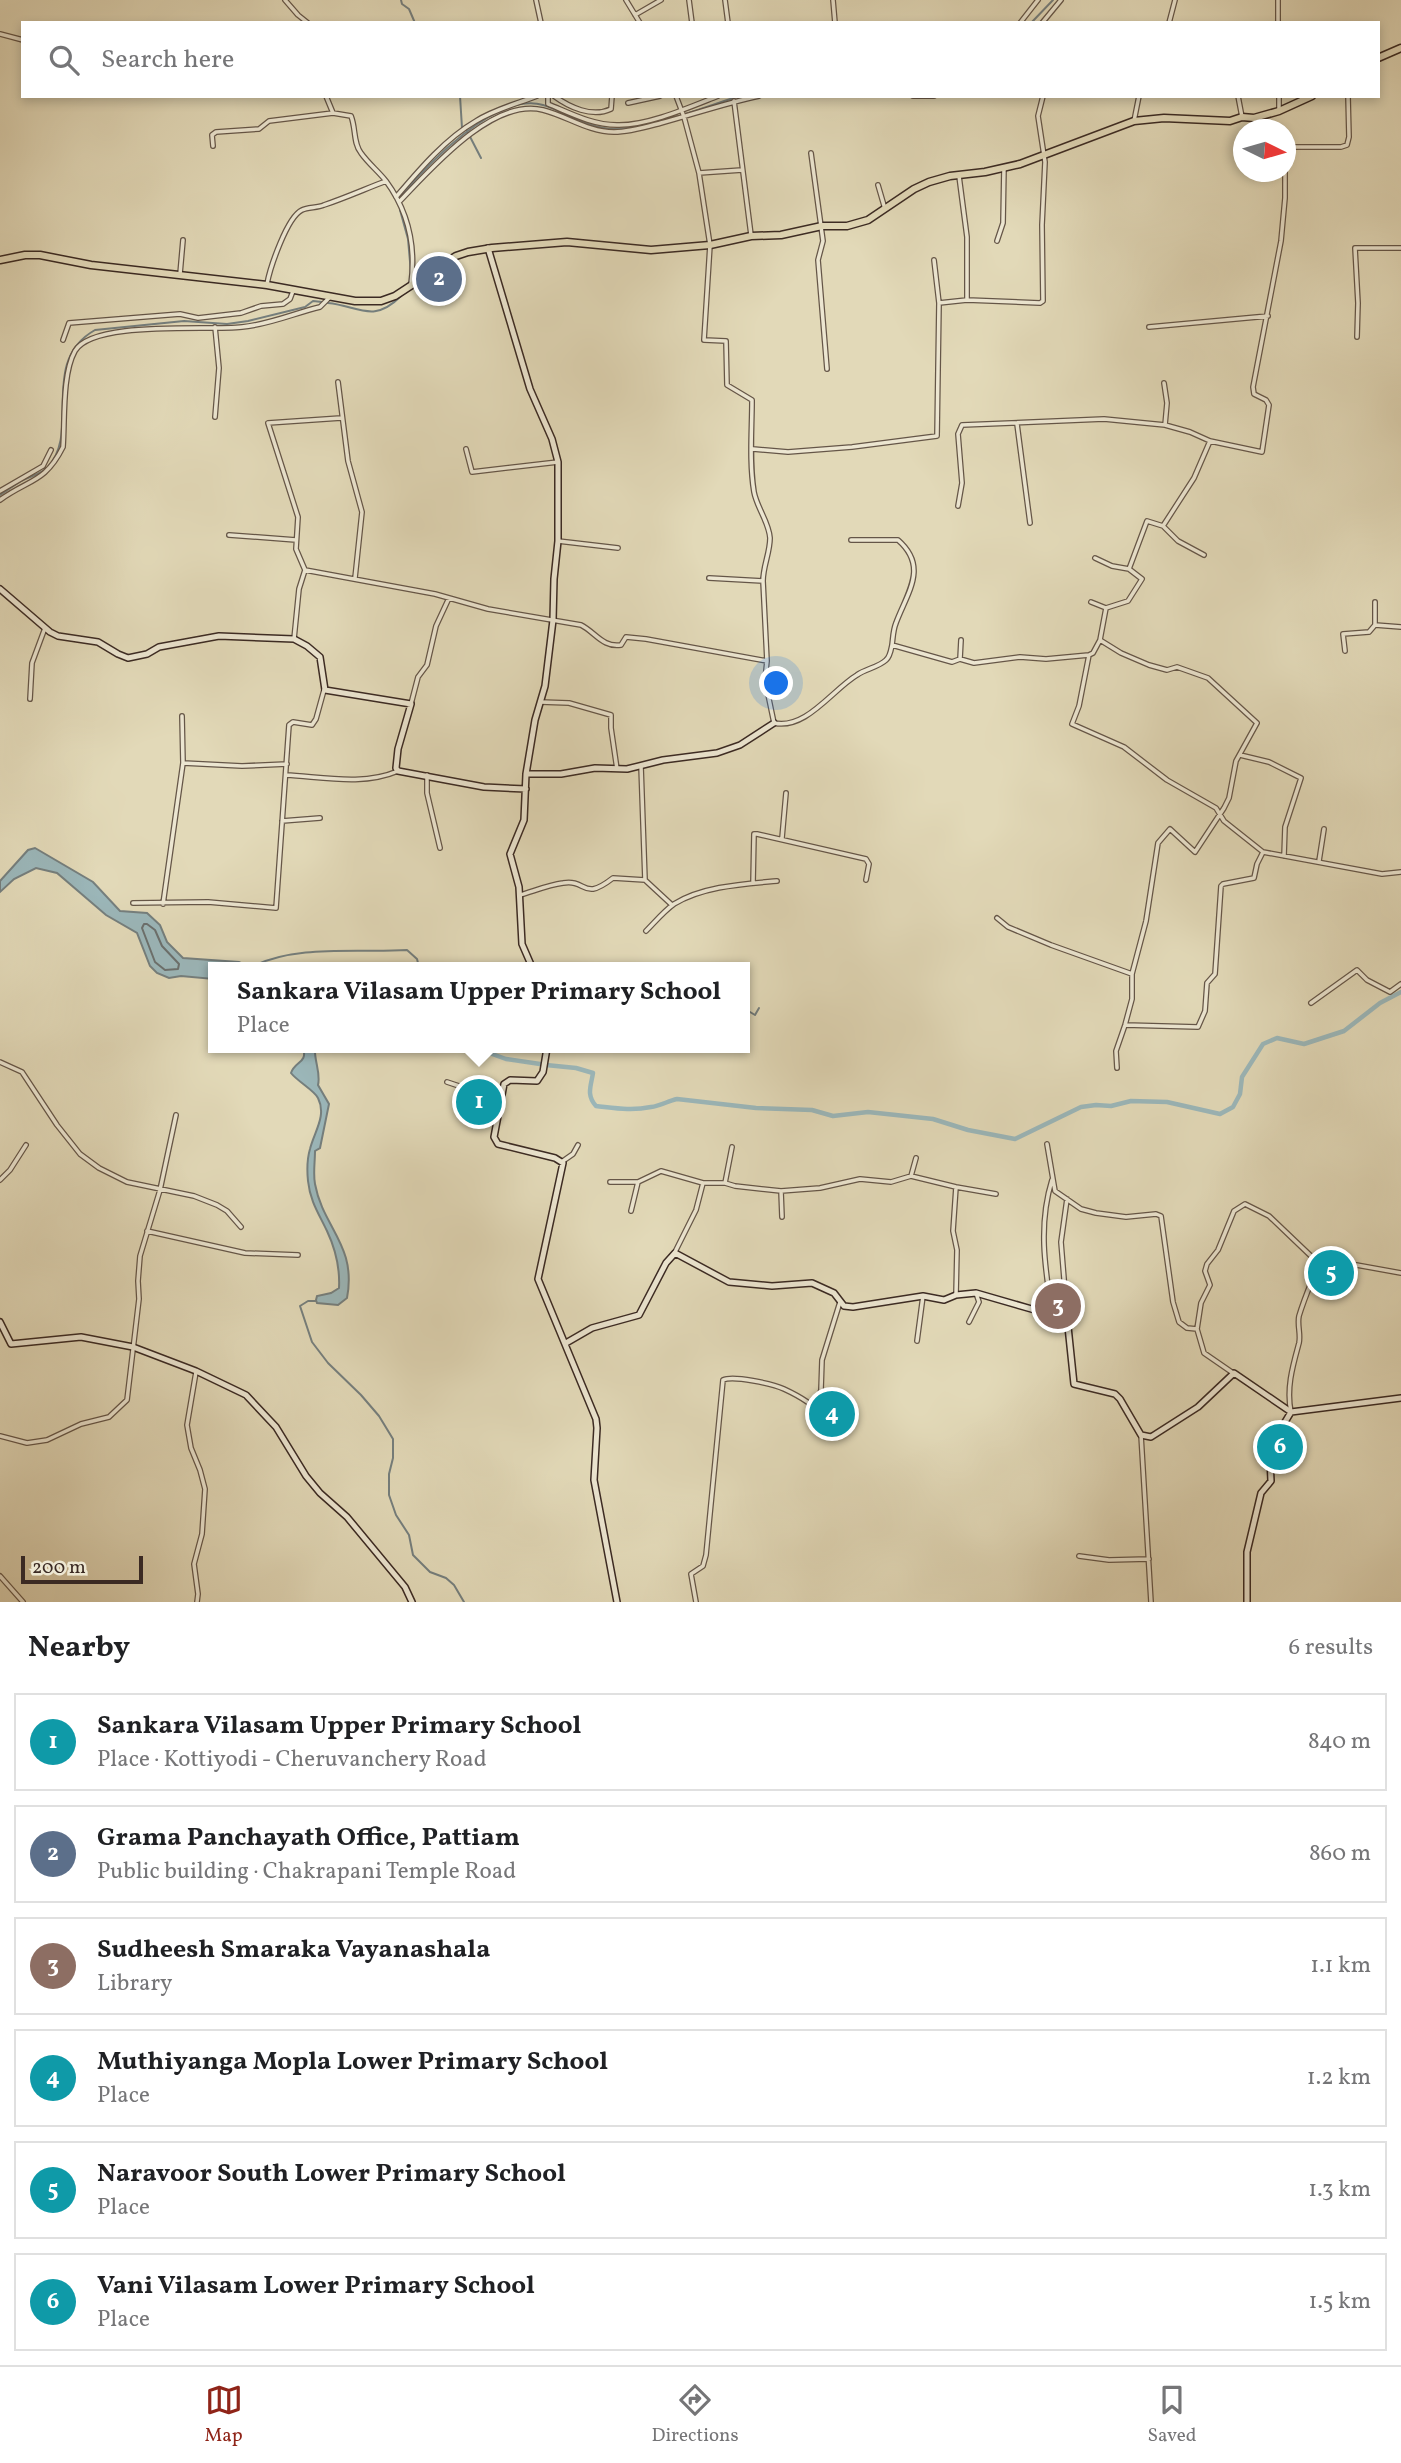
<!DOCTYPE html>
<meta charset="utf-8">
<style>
body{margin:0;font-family:Vollkorn,serif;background:#f6f6f6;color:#202124}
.compass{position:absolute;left:1233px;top:119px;width:63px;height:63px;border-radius:50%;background:#fff;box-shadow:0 4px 10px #0003;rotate:95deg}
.scale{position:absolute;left:21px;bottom:18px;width:122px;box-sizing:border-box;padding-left:7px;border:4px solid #3b2a23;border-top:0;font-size:19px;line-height:24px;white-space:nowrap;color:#3b2a23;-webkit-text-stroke:5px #ece6d1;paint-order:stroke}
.you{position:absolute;left:777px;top:684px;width:24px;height:24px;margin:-18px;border:5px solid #fff;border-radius:50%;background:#1a73e8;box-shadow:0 0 0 10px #1a73e833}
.badge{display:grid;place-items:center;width:46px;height:46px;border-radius:50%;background:#8f2418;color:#fff;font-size:23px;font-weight:700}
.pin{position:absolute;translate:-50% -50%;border:4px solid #fff;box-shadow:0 2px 7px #0006}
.popup{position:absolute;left:208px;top:962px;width:542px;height:91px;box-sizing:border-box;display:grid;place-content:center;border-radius:0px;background:#fff;filter:drop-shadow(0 2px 5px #0005);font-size:23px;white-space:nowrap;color:#757577}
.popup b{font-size:26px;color:#202124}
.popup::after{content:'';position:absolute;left:50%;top:100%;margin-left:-14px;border:14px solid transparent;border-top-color:#fff}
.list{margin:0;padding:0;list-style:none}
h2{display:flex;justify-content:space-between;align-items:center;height:91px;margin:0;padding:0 28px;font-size:30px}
h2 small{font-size:23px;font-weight:400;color:#757577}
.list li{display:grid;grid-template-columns:46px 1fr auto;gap:21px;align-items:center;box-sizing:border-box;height:98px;margin:0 14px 14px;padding:0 14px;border:2px solid #e0e0e0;border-radius:0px}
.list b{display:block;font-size:26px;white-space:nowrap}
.list p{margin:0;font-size:23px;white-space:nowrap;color:#757577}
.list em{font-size:23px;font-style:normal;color:#757577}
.icon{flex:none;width:38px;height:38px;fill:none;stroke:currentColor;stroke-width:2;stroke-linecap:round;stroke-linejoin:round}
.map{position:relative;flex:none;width:1401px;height:1602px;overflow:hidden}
.search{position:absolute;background:#fff;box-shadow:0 4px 10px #0003;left:21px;right:21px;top:21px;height:77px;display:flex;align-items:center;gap:18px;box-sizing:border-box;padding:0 24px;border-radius:0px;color:#757577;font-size:26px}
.sheet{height:763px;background:#fff}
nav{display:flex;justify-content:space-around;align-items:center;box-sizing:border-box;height:98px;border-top:2px solid #e0e0e0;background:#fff;font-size:19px;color:#757577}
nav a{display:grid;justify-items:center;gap:4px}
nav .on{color:#8f2418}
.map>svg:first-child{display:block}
.water{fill:#9bb7ba;stroke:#757f7e;stroke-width:2}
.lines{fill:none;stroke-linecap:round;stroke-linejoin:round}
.shore{stroke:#6b706e;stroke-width:2}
.stream{stroke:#757f7e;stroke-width:2}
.canal{stroke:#9bb7ba;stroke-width:4.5}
.street-casing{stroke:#655648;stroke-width:6}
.secondary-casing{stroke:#3b2a23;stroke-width:8}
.primary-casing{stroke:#3b2a23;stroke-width:9}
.street{stroke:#ece6d1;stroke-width:3.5}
.secondary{stroke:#ece6d1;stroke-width:5}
.primary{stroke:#e2d9b8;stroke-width:6}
</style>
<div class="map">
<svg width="1401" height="1602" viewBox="0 0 1401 1602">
<rect width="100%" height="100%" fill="#e2d9b8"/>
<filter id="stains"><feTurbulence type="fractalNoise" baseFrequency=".00286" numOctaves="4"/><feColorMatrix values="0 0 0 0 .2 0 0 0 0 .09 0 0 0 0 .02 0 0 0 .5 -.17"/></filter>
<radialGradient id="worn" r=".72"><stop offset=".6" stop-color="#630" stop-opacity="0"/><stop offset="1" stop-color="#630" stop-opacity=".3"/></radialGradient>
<path class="water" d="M35,848L93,882L120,911L147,913L160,925L167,942L183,958L239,962L249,967H213V979L181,976L169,978L157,973L150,966L137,933L106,915L57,873L36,868L14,879L0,892V881L28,850Z
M303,1048H315C314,1061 321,1073 318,1085L329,1104L320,1148L315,1151C315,1162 313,1174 315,1184C323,1228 357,1245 347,1298L338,1305L317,1303L316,1300L317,1296L331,1293L339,1288C340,1269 335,1248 327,1231C319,1214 310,1201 308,1181C307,1171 307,1159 310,1149C314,1132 327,1116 318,1098C315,1091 297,1081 291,1073C295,1061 308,1063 303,1048Z"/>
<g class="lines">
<path class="shore" d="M144,924H147L155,930L162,946L179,964L178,969L165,970L155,962L142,928Z"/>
<path class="stream" d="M401,0L402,4L409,9L415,23
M1031,23L1053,0
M460,96L462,128
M466,129L481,158
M399,198C426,166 496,91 543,105C567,112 588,129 614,129C648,129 706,107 739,96
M400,210L408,239L411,273
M328,303C359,306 373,324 401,296
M0,495C8,490 15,484 23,480C31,476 41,474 47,468C82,433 38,362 95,330L184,321L227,324L248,321L305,307L313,301L322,302
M251,967C297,944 357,953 407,950L417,959L419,967
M745,1009L755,1015L759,1008
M316,1301H308L300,1306L312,1342L328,1363L361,1395L379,1416L393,1439V1458L389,1474V1495L396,1515L409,1535L413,1555L430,1572L446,1578L454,1585L464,1602"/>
<path class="canal" d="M481,1048V1050L506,1059L540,1064
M546,1065L576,1068L593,1073C591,1086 586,1095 596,1106C615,1108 631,1111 651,1107C660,1106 668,1101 677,1099L756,1108L812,1110L833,1116L868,1112L933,1119L968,1130L1015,1139L1081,1107L1096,1105L1111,1106L1131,1101L1167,1102L1220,1114L1233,1107L1240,1094L1242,1077L1263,1044L1277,1038L1304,1044L1344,1031L1380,1003L1401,992"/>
<defs>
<path id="street" d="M285,0L298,15L308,23
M536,0L541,23
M626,0L640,23
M689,0L692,23
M725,0L728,23
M833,0L835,23
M1278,0V23
M635,15L661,0
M1020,23L1038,0
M1042,23L1061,0
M1169,23L1175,0
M0,34L23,40
M326,96L333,113L351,116C356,128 353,143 361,153C368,163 378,171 386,181C408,211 416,247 411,284
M548,96V104C570,113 592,125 617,125C647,126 690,107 718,96
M554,96C569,107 592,118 611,109L612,96
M676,96L684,117L699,173L710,245L704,340L726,341L727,385L752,400C752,430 749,462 754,492C757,508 769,522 770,538C770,553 763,566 763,581L767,661L765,680L774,723C806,730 832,690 857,675C865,669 879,667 886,660C890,657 891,650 892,645L952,662L960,659L974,663L1020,657L1046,659L1089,655L1093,653L1100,640L1121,653L1149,665L1167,670L1177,667L1208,678L1257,723L1236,761L1229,798L1224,808L1195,852L1170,829L1158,843L1146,921L1132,974V999L1125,1025L1116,1051L1117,1068
M913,96H934
M1238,96L1242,117
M734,101L751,235
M628,103L660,96
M1279,111V96
M1134,121L1139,96
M213,146L212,135L216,132L259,129L269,121L333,113
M811,153L823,241L818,260L827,369
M1286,164L1288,151L1295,147H1341L1347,145L1349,137L1348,96
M699,173L742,170
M959,176L967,237V300
M878,185L885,209
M396,197C419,170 445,139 476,121C495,109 516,104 537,96
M400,201C431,169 493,97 543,110C567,116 588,132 614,132C630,132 646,127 661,123C694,114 726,103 759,96
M997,241L1003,223L1004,167
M180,274L183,240
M267,284C270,268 287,217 302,210C308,207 317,208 324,205C345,198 365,189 386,181
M939,303L967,300L1040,303L1043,301L1042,225L1045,162L1038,116L1043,96
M215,327L219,368L215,417
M1149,327L1268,316
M1357,337L1358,303L1355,248H1401
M63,340L69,323L180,314L198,318L241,313L261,306L283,304L290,299L293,291
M338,382L348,461L362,512L355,578
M1164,383L1167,403L1165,425
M1017,424L1030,523
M466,449L472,472L558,462
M753,449L788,452L852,447L937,436L939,303L934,260
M0,491L43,466L51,450
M0,500C29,479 45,483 63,447C65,421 62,374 75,351C93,320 207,331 242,327C268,325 295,313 320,307L329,298
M958,506L962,483L958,434L962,425L1104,419L1165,425L1190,432L1210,441L1262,452L1269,405L1266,400L1254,394L1253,387L1281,241L1285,198V172
M1163,526L1194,478L1210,441
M229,535L296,540
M851,540H898C929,567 907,593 896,623C893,630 893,638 892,645
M558,541L618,548
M1129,569L1147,521L1163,526L1178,541L1204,555
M305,570L435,594L488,609L581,625C595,632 603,648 621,645L626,637L646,639L767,661
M709,578L763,581
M1091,602L1106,608L1128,601L1142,579L1129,569L1112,566L1095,558
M1375,625L1401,627
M294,639L299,589L305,570L296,549L298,517L268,423L341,418
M1100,640L1106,608
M1345,651L1343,634L1369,632L1375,625V602
M1089,655L1079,706L1072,724L1124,747L1167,780L1216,808L1224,821L1263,852L1382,874L1401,872
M960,659L961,640
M30,699L32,663L45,628
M540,702L569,703L611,715V728L617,769
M411,704L418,677L427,665L436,626L449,598
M1240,755L1269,762L1301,778L1285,827L1284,856
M183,763L242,766L287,764
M641,766L645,880
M286,775C323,777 363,786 398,771
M427,775V793L440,848
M282,821L320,818
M782,838L786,793
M1319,861L1324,829
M753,883L754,834H757L866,859L869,864L866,880
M520,895C534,891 548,885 563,883C588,879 582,902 613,878L645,880L672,905
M133,903L208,902L276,908L289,725L293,722L312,725L316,719L324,690
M163,904L183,763L182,716
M997,918L1008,927L1051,945L1132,974
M646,931C655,922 664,911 674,904C703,886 744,884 777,881
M1311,1003L1357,970L1367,980L1390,992L1401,984
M1125,1025L1198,1027L1205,1011L1207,983L1215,974L1221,886L1223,884L1254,878L1257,864L1263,852
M0,1062L22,1072L57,1125L80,1154L99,1168L127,1182L194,1196L217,1205L227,1211L241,1227
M447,1082L459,1086L502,1091
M1047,1144L1055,1191L1081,1209L1096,1213L1126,1217L1156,1214L1161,1216L1173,1302L1179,1322L1187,1328L1197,1329L1201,1303L1210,1285L1205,1271L1207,1264L1218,1250L1234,1211L1245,1204L1269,1216L1312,1257L1401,1273
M563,1161L573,1154L578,1145
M911,1176L916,1158
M0,1180L10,1170L26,1145
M1052,1180C1038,1225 1045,1268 1052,1313
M610,1182H638L661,1171L703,1183H725L735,1186L781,1191L820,1188L860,1179L891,1182L911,1176L956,1187L996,1194
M725,1183L732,1147
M956,1187L953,1231L957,1250L956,1295
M781,1191L782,1217
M1067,1199L1061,1242L1067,1315
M631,1211L638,1182
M147,1231L245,1253L298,1255
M675,1252L696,1210L703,1183
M969,1322L979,1302L976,1293
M1197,1329L1204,1353L1233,1373
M917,1341L923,1296
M196,1372L187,1425L191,1448L200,1470L205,1489L202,1534L194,1564L198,1594L197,1602
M815,1407L821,1390L822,1360L840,1302
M1291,1412C1286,1388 1293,1365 1299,1343C1301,1334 1297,1325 1299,1316C1305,1296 1313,1279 1320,1260
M1141,1435L1151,1602
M0,1436L27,1443L47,1440L81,1424L109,1417L127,1400L139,1299L138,1281L140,1256L160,1190L176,1115
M1079,1556L1109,1560L1149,1559
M0,1576L23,1602
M696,1602L691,1574L703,1566L706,1555L723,1380C733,1375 773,1384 784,1389C797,1395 813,1404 822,1415"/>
<path id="secondary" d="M488,248L530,389L552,439L558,462V541L554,579L553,620L545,686L535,720L526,774L524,820L510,854L519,887L522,944L532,967
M0,589L50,632L58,636L98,642L118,654L128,658L147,654L159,647L219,636L294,639L307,646L320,657L325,690L411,704L398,749L396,768L398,771L484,787L526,789
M526,774H561L595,768L627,769L663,760L717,753L740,745L774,723
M547,1048L543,1072L537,1081L510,1080L504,1084L494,1137L498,1144L555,1158L563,1163L538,1279L596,1419L597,1428L594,1480L617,1602
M0,1322L11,1344L81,1337L133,1347L196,1371L246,1395L276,1427L306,1476L320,1493L347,1517L405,1587L412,1602
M566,1343L592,1328L639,1315L666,1263L675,1253L729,1282L772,1286L812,1283L834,1293L844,1306L853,1307L923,1296L944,1300L956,1295L976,1293L1035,1310L1064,1314L1067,1317L1074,1384L1115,1394L1120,1399L1141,1435L1151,1437L1198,1407L1234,1373L1291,1412L1401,1398
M1247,1602V1552L1261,1493L1271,1481L1270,1459L1273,1442L1291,1412"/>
<path id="primary" d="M1378,58L1401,48
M0,260L25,255H40L91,265L267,285L355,301H381L395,296L456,256L468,252L492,248L567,242L651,250L710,245L751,236L781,235L822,226H847L868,220L914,189L929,182L950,176L985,172L1020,164L1134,121L1164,118L1230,121L1242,117L1254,118L1279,111L1312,96"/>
</defs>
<use href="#street" class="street-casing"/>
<use href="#secondary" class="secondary-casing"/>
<use href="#primary" class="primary-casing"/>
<use href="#street" class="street"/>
<use href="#secondary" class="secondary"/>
<use href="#primary" class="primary"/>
</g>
<rect width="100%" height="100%" filter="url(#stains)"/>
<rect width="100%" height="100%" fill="url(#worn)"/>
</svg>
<svg class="compass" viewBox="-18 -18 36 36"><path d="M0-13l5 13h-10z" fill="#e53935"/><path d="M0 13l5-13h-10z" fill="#757577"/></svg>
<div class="scale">200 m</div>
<div class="you"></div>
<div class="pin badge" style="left:479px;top:1102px;background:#0f9aa8">1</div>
<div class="popup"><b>Sankara Vilasam Upper Primary School</b>Place</div>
<div class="pin badge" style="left:439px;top:279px;background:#5c6f8a">2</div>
<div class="pin badge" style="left:1058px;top:1306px;background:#8d6e63">3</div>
<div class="pin badge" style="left:832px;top:1414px;background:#0f9aa8">4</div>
<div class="pin badge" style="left:1331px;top:1273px;background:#0f9aa8">5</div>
<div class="pin badge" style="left:1280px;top:1447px;background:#0f9aa8">6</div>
<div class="search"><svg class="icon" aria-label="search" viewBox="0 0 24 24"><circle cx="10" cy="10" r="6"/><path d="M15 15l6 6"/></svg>Search here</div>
</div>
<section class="sheet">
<h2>Nearby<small>6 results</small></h2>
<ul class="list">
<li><span class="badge" style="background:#0f9aa8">1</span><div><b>Sankara Vilasam Upper Primary School</b><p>Place · Kottiyodi - Cheruvanchery Road</p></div><em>840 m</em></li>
<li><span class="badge" style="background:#5c6f8a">2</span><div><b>Grama Panchayath Office, Pattiam</b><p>Public building · Chakrapani Temple Road</p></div><em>860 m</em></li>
<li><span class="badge" style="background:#8d6e63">3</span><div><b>Sudheesh Smaraka Vayanashala</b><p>Library</p></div><em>1.1 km</em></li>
<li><span class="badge" style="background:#0f9aa8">4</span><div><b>Muthiyanga Mopla Lower Primary School</b><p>Place</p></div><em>1.2 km</em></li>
<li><span class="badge" style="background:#0f9aa8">5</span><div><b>Naravoor South Lower Primary School</b><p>Place</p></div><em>1.3 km</em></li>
<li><span class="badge" style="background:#0f9aa8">6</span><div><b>Vani Vilasam Lower Primary School</b><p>Place</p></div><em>1.5 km</em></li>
</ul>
</section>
<nav>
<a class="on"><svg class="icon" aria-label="map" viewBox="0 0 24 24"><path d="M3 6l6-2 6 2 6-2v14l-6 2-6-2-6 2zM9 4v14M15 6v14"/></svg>Map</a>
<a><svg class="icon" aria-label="directions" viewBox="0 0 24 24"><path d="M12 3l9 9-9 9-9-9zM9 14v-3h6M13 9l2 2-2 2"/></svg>Directions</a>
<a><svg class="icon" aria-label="saved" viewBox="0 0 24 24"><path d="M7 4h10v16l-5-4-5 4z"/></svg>Saved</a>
</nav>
